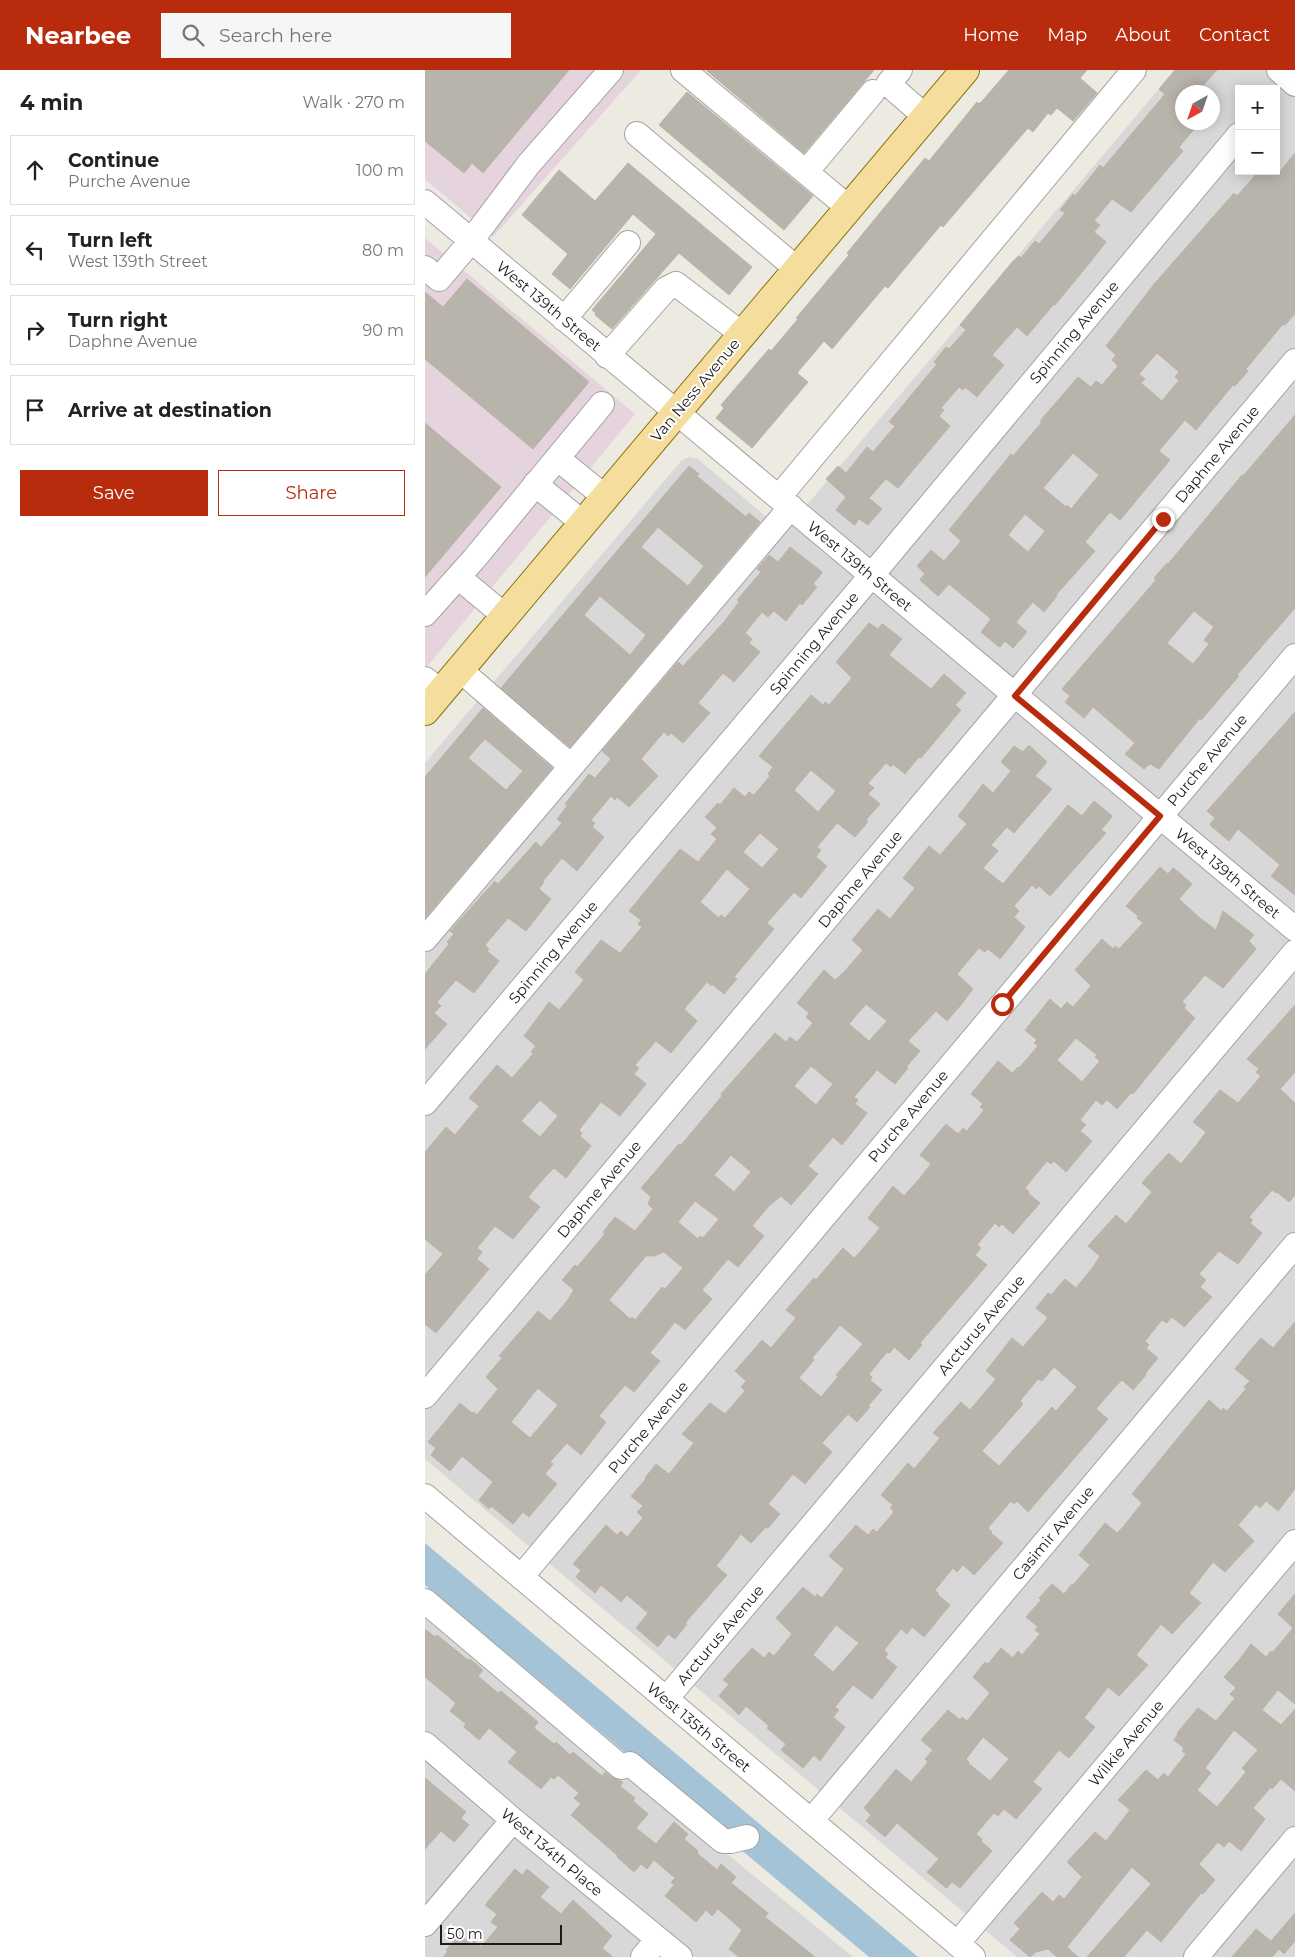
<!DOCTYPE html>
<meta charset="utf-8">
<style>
body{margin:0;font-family:Montserrat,sans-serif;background:#f6f6f6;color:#222}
.controls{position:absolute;right:15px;top:15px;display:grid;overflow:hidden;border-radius:0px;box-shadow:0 2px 12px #0003}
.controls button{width:45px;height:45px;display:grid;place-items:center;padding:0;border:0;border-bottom:1px solid #e0e0e0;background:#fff;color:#222;font:25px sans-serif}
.compass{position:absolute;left:750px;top:15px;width:45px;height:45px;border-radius:50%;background:#fff;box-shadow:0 2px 12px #0003;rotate:220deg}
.scale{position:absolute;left:15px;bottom:12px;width:122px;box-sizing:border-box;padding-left:5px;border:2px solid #1b1b1b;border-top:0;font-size:14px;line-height:18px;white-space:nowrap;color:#1b1b1b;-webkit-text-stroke:4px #fff;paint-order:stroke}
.stop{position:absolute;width:15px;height:15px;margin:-11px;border:4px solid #b92b0d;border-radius:50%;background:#fff}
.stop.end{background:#b92b0d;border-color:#fff;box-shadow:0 1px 5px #0008}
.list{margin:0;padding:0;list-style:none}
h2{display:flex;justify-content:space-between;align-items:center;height:65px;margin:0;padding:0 20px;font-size:21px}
h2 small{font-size:16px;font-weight:400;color:#767676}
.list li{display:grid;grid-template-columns:32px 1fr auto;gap:15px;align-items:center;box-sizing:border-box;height:70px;margin:0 10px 10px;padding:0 10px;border:1px solid #e0e0e0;border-radius:0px}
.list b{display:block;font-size:19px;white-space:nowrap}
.list p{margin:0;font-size:16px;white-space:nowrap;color:#767676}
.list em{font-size:16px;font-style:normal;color:#767676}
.actions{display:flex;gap:10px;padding:15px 20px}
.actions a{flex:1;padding:11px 0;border:1px solid #b92b0d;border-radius:0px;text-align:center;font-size:18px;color:#b92b0d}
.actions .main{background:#b92b0d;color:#fff}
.icon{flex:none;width:28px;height:28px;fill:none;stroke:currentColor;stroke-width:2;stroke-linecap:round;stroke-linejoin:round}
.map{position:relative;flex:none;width:870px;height:1887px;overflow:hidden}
header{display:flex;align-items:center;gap:30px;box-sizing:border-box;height:70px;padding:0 25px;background:#b92b0d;color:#fff}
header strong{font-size:24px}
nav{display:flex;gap:28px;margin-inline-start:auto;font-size:18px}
.search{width:350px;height:45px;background:#f6f6f6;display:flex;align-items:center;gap:12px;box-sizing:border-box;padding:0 18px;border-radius:0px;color:#767676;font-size:19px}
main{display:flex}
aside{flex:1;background:#fff}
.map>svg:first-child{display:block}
.residential{fill:#d9d8d8;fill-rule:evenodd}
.industrial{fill:#e5d3de}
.water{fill:#a4c3d7}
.building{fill:#b8b3ab;stroke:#bcb3a4;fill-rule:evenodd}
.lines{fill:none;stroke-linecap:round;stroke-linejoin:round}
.minor-casing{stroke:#a2a2a2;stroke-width:26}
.major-casing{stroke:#88740a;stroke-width:30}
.minor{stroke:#fff;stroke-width:24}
.major{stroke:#f5de9d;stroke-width:28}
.route{stroke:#b92b0d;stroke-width:6}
.labels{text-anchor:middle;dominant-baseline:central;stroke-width:4;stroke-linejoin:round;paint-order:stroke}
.street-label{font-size:15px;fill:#1b1b1b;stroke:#fff}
</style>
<header>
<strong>Nearbee</strong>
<div class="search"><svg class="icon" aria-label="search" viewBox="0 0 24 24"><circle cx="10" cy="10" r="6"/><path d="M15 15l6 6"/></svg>Search here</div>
<nav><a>Home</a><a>Map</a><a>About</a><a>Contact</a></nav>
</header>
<main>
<aside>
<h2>4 min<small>Walk · 270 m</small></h2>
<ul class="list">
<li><svg class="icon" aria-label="ahead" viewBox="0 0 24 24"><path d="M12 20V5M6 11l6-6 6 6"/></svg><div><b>Continue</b><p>Purche Avenue</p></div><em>100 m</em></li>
<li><svg class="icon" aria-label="left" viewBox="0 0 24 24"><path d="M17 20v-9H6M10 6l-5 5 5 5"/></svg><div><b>Turn left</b><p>West 139th Street</p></div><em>80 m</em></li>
<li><svg class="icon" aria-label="right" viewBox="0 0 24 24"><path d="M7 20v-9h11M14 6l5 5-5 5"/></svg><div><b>Turn right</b><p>Daphne Avenue</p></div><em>90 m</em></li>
<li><svg class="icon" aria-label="arrive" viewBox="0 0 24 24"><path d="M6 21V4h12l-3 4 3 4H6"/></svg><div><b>Arrive at destination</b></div></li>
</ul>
<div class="actions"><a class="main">Save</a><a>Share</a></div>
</aside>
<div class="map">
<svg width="870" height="1887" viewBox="0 0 870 1887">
<rect width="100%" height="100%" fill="#eceae1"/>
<path class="residential" d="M750,0H844L870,21V1887H592L0,1389V693L257,390L264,387L273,389L359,462ZM814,19H851V101H814ZM758,22H788V52H758Z
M0,1531L196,1697L428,1887H0Z"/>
<path class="industrial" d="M0,0H216L68,167L0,109Z
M0,168L210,344L0,599Z"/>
<path class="water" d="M0,1473L493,1887H444L0,1515Z"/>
<path class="building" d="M0,0H144L58,103L47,93L39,103L0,71Z
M281,0H449L379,83Z
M584,0H662L655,8L672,23L648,51L632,38L626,45L623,43L608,62L603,58L518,157L516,155L463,218L460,216L407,279L399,271L372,303L383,312L327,378L291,348L299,338L296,335L344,279L346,281L373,249L371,248L424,185L422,183L500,88L504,91L552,32L554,34L558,30Z
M750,0H792L772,22H758V52H775L754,77L758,81L706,142L687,129L669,151L675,155L669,162L681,172L667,190L630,235L629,234L602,266L592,257L567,285L579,295L552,327L540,317L538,320L534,317L516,338L519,340L514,346L525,356L473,418L461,409L444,428L457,439L443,455L434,449L430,455L428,454L411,440L421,427L401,409L413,396L421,403L442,377L448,382L470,356L464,352L512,294L509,292L521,277L524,279L541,260L535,255L588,191L594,186L596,188L610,171L614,174L634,150L640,143L635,140L648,124L650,126L675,95L678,98L740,24L734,19Z
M262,22L388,126L359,160L234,55Z
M870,83V244L860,255L858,254L821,299L823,301L810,316L808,315L771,360L760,350L734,381L745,390L695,450L685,442L660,472L670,481L631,525L632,526L619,542L608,532L591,552L602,562L588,578L580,571L575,577L573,576L556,562L566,549L524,514L513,526L496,511L495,509L500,504L492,496L506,480L519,491L536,471L524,460L586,384L588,386L617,352L615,351L653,307L666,317L671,311L677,315L693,296L687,290L691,285L681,276L730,213L809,123L812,126L834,101L854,103ZM732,283L754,302L750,307L754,310L737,331L716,313L720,309L714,304ZM648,383L674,405L646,439L642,435L641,437L618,418ZM600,444L620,461L603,482L583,465Z
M203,93L327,197L304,225L254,183L187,259L170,245L171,243L167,240L231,164L208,144L145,219L127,204L143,184L97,145L134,100L170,131Z
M42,209L164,312L108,379L0,289V222L18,237Z
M870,345V538L812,605L814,606L776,650L775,648L734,699L725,694L719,699L700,684L710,673L668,637L659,648L641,633L640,632L645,626L637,619L731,510L729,508L742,493L743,494L817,405L818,406ZM769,541L789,557L779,570L784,574L768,594L742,573Z
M0,353L76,417L0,507Z
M264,396L274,404L272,406L321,447L324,443L335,452L145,677L76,618ZM233,457L279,496L263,516L216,477ZM175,526L221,565L205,585L159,545Z
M365,477L396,501L397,503L388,514L392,517L377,535L375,533L361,551L349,541L343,547L337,542L320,563L327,569L324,573L335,582L309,612L298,603L273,633L285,643L258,673L246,663L243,666L239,662L216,689L233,706L204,737L192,727L190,730L186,726L166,750L170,753L167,757L179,767L152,801L137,788L118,811L119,812L114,819L126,829L101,861L83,848L60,875L64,879L62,881L74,891L49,923L31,910L12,932L16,936L9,943L22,954L0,979V904L24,874L22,872L29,864L25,861L70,811L73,814L111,772L116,777L137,753L132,749L142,736L140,734L164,704L170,708L186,689L177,681L253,592L258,596L299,552L314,532L312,530L336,502L332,499L344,485L353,492Z
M444,553L453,559L457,554L459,555L477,569L464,585L506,619L519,604L541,623L530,635L536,640L496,688L494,687L480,704L468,694L466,697L461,693L443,713L449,718L443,724L455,734L441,750L443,752L430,767L412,753L392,777L396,780L391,787L402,796L376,828L369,822L342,853L349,859L309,907L312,909L299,924L287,914L286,916L282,912L259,939L272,951L246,983L231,971L210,995L214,998L209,1004L221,1014L195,1046L176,1032L154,1060L157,1063L155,1066L166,1076L141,1108L129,1098L120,1107L103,1127L115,1137L88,1169L70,1156L52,1178L57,1182L52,1189L64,1199L11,1263L0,1254V1205L18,1184L0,1169V1082L21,1057L30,1065L54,1036L44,1028L72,995L87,1008L108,984L106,982L111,976L99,966L124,932L134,940L159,910L150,902L176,870L195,883L217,857L213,854L216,850L204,841L255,779L273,792L292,769L286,764L292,758L280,747L293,733L295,735L309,718L320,727L324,722L329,725L345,706L343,704L348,697L334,686L386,625L398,635L400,632L404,635L427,608L411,592ZM386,700L411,721L393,742L369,720ZM335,763L354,779L337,798L318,782ZM302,799L325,819L300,848L296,845L294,848L275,832ZM115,1030L133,1046L115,1067L96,1051Z
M58,638L127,698L0,848V707ZM60,669L98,701L81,720L43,688Z
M870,642V825L846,806L855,795L813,759L804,771L786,756L785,754L790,748L782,741Z
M589,676L598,682L603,676H605L622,692L610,706L627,719L589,763L582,757L566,775L573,781L558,798L578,814L643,735L657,746L669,731L686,745L687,747L676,760L681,763L625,826L614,816L611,819L607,815L589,836L594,841L589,847L600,857L587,874L575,889L563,879L560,882L554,878L532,904L548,919L535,936L522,951L511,941L483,971L495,981L481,997L483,998L470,1014L452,1000L429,1027L433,1030L430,1034L442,1043L429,1060L417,1075L408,1067L383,1096L393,1104L366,1135L356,1126L343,1137L327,1156L339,1166L313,1197L303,1189L277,1220L287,1229L260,1260L250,1252L225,1283L235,1291L209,1322L200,1315L174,1346L181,1352L156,1385L142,1373L125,1392L128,1394L120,1404L132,1414L104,1447L98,1442L88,1454L66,1436L64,1439L54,1430L68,1412L37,1386L25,1401L6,1385L11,1378L3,1372L35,1333L47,1343L49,1342L52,1345L73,1319L61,1307L77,1288L74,1286L113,1241L125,1251L142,1231L149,1220L137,1210L150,1195L152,1197L180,1164L178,1162L190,1147L210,1161L228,1139L223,1134L226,1127L216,1118L254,1074L256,1075L297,1026L296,1024L350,963L361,972L365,967L372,972L388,953L381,947L384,943L372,933L399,900L410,910L419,902L438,880L427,870L453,839L465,849L490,818L478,808L504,776L515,785L542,754L533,746L558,714L568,723L586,701L576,692ZM441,934L462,951L444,971L424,954ZM386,996L408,1014L391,1035L369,1016ZM306,1085L326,1102L309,1122L289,1105ZM270,1131L294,1149L278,1168L275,1166L273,1169L253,1152ZM239,1182L258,1198L240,1219L237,1217L210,1250L207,1247L205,1249L184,1230L221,1186H229ZM113,1318L133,1335L105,1368L86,1352Z
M735,797L743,804L748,798L750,799L767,814L754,829L775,848L791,860L798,841L828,864V866L824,871L831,879L798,918L780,905L757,932L761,935L759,938L770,948L708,1024L706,1023L692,1039L682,1030L677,1035L671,1030L655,1050L661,1055L655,1061L667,1071L641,1102L629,1091L626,1094L622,1091L600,1118L604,1122L603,1123L615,1133L588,1164L577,1154L574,1157L570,1153L552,1175L556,1178L550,1185L562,1195L495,1273L497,1275L484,1290L469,1277L465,1283L462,1282L444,1304L447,1307L445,1310L457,1320L443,1336L445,1337L432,1352L423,1344L397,1373L407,1382L380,1414L368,1404L343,1434L355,1444L343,1458L341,1457L326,1473L316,1464L291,1496L302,1505L260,1553L262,1554L250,1569L243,1564L233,1577L211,1558L223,1543L202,1525L196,1532L176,1515L170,1523L151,1507L156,1500L148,1494L181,1455L192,1465L196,1461L202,1467L218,1448L212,1442L218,1436L206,1426L221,1409L220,1408L231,1394L244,1404L269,1373L257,1364L285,1333L300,1344L320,1321L316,1317L321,1311L310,1301L337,1270L346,1278L371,1248L361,1240L389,1208L391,1210L418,1178L429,1188L434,1183L455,1158L443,1148L468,1116L479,1126L495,1108L506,1094L495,1085L521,1054L533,1064L538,1058L542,1061L559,1040L555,1037L558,1034L546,1024L573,991L587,1003L593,997L594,998L613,976L609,973L612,970L600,960L625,929L636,939L642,932L648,937L666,916L650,900L677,869L688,879L690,876L694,879L718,853L712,848L713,846L701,836ZM651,968L672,985L670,987L675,991L657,1012L632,990ZM415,1255L438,1274L411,1305L413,1307L396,1327L374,1308L389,1290L387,1288Z
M870,935V1002L855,1019L870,1033V1125L864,1132L852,1122L851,1123L847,1120L824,1147L828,1150L825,1153L837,1163L813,1194L794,1181L774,1204L781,1210L775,1217L787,1227L759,1257L747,1247L742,1253L737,1250L720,1271L724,1275L721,1278L733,1288L720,1304L721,1305L708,1320L697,1310L688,1319L671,1339L683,1349L603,1442L592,1431L589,1434L586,1431L563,1458L567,1462L566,1463L578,1473L549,1505L538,1495L532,1502L528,1498L510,1520L514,1524L513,1525L525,1535L499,1567L487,1557L482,1564L476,1559L459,1580L463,1584L460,1587L472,1597L447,1629L428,1615L410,1637L414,1640L408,1647L420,1657L395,1691L389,1685L378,1698L356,1680L361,1674L342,1658L344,1656L321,1636L314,1645L294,1626L304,1614L298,1610L327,1578L339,1588L344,1582L349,1586L367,1564L351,1548L378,1517L390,1527L392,1524L397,1528L419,1499L404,1486L431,1455L443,1465L448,1459L452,1462L469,1442L465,1438L468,1435L456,1425L483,1393L489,1399L515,1368L508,1363L536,1332L545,1340L571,1309L561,1301L587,1268L598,1277L622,1249V1247L611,1238L623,1223L626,1225L640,1209L651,1218L668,1197L675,1186L663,1176L691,1145L701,1154L727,1122L717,1113L729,1099L744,1083L756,1094L773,1073L781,1062L768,1052L795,1020L813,1033L836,1006L831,1002L834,999L822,989ZM629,1297L652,1317L631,1341L627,1337L574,1396L557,1381L598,1334L595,1331L613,1309L617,1311ZM411,1555L434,1573L408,1602L388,1585Z
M870,1252V1419L853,1441L841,1431L835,1438L831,1434L813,1455L829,1471L800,1502L788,1492L764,1523L776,1533L747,1564L736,1554L711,1585L723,1595L694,1626L683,1617L659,1648L670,1657L644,1688L634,1680L608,1712L617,1719L591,1749L579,1739L573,1746L569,1743L551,1764L557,1769L556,1771L567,1781L535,1818L527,1812L522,1818L520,1817L502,1802L514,1789L472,1753L460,1767L441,1751L446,1745L439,1738L471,1699L486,1712L503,1692L500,1689L508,1680L496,1670L523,1640L535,1650L537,1647L542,1651L565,1623L548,1607L560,1592L563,1594L576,1578L588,1588L593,1581L597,1585L615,1564L610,1560L613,1557L601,1547L616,1530L614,1528L627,1514L639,1524L647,1514L648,1515L665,1495L654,1485L680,1453L692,1463L698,1457L717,1433L707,1424L784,1330L796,1341L798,1338L802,1341L821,1319L819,1317L825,1311L810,1299L822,1284L836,1268L848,1278ZM558,1667L584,1689L565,1711L543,1693L544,1692L541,1689Z
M870,1524V1634L853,1620L837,1640L856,1655L870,1639V1721L856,1709L847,1719L846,1717L828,1738L840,1749L816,1781L804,1771L799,1777L793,1772L774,1794L790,1810L778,1824L776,1823L736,1872L722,1860L699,1887H662L726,1814L707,1797L642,1877L653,1887H632L623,1879L611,1882L605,1887L585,1870L595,1859L589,1853L617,1822L628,1832L634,1825L639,1829L657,1807L642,1792L670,1762L681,1771L705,1740L693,1730L721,1700L733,1710L739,1703L743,1707L761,1684L757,1681L759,1678L749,1670L753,1664L752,1663L773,1638L791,1651L810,1628L805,1624L811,1618L799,1607L814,1590L826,1574L841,1587L846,1581L848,1582L868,1558L853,1544ZM809,1660L833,1680L817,1698L821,1702L792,1737L772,1720L786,1703L780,1698Z
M0,1559L10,1567L12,1565L43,1590L45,1589L58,1600L53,1606L73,1623L76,1621L113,1652L109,1658L129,1674L131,1672L145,1685L148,1682L177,1706L180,1702L188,1708L198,1712L195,1716L210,1728L208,1731L223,1744L211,1758L231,1774L249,1752L263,1764L259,1769L273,1781L272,1783L292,1800L296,1794L311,1807L306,1813L343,1843L340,1847L390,1887H314L304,1879L317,1860L293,1839L287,1846L281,1840L271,1852L240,1826L249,1815L246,1812L250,1808L229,1790L222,1799L216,1794L209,1802L192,1787L193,1786L146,1745L156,1734L149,1728L154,1723L133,1705L129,1709L126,1707L116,1719L83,1692L92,1682L64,1658L54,1670L39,1657L41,1654L25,1641L31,1633L0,1607Z
M0,1708L41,1742L36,1748L44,1755L29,1772L16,1761L0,1779Z
M90,1799L97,1805L102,1799L124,1817L115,1827L136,1844L148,1830L160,1841L187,1866L177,1878L188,1887H18L23,1881L21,1880L34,1865L46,1874L49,1871L56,1877L73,1857L66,1852L72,1844L60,1835Z
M870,1843V1871L859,1884L854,1879L847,1887H807L831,1859L846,1871Z"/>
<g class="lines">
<defs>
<path id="minor" d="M258,0L424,138
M475,0L463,14L501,47
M854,0L870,14
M212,64L372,199
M381,102L448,22
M0,132L870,859
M0,198L14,209L46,171L103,95L186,0
M139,249L203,173
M182,286L241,219L251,214L317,264
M132,388L180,427
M110,414L158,453
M354,427L709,0
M33,507L80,546
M0,544L49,489L177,334
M35,600L146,696
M0,609L16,622
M0,869L366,437
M0,1033L446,506L814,65
M0,1326L870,291
M0,1426L548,1887
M96,1507L870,586
M0,1531L196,1697L205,1694L298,1771H306L322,1767
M241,1629L870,882
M0,1674L88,1750L255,1887
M386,1751L870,1175
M0,1854L88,1750
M532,1874L870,1472
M218,1887L233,1869
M771,1887L870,1769"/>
<path id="major" d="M0,641L540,0"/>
</defs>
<use href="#minor" class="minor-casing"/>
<use href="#major" class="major-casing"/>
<use href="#minor" class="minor"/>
<use href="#major" class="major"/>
</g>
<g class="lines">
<path class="route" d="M577,934L735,746L590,626L738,449"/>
</g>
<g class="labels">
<g class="street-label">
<text transform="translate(124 236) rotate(40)">West 139th Street</text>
<text transform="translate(649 262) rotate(-50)">Spinning Avenue</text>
<text transform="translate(270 320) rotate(-50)">Van Ness Avenue</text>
<text transform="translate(792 384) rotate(-50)">Daphne Avenue</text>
<text transform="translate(435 496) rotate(40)">West 139th Street</text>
<text transform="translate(389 573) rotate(-50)">Spinning Avenue</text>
<text transform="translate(782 690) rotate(-50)">Purche Avenue</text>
<text transform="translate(803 803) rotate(40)">West 139th Street</text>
<text transform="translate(435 809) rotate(-50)">Daphne Avenue</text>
<text transform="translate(128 882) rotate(-50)">Spinning Avenue</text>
<text transform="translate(483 1046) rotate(-50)">Purche Avenue</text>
<text transform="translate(174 1119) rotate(-50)">Daphne Avenue</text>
<text transform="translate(556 1255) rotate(-50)">Arcturus Avenue</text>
<text transform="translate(223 1357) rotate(-50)">Purche Avenue</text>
<text transform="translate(628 1463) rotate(-50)">Casimir Avenue</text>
<text transform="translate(295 1565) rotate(-50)">Arcturus Avenue</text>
<text transform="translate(274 1657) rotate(40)">West 135th Street</text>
<text transform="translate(701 1673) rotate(-50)">Wilkie Avenue</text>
<text transform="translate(127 1782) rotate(40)">West 134th Place</text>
</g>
</g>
</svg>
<div class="controls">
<button>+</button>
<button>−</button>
</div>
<svg class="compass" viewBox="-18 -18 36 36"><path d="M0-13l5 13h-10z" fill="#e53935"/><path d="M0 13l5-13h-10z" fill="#767676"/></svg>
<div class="scale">50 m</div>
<div class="stop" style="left:577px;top:934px"></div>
<div class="stop end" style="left:738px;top:449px"></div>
</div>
</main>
